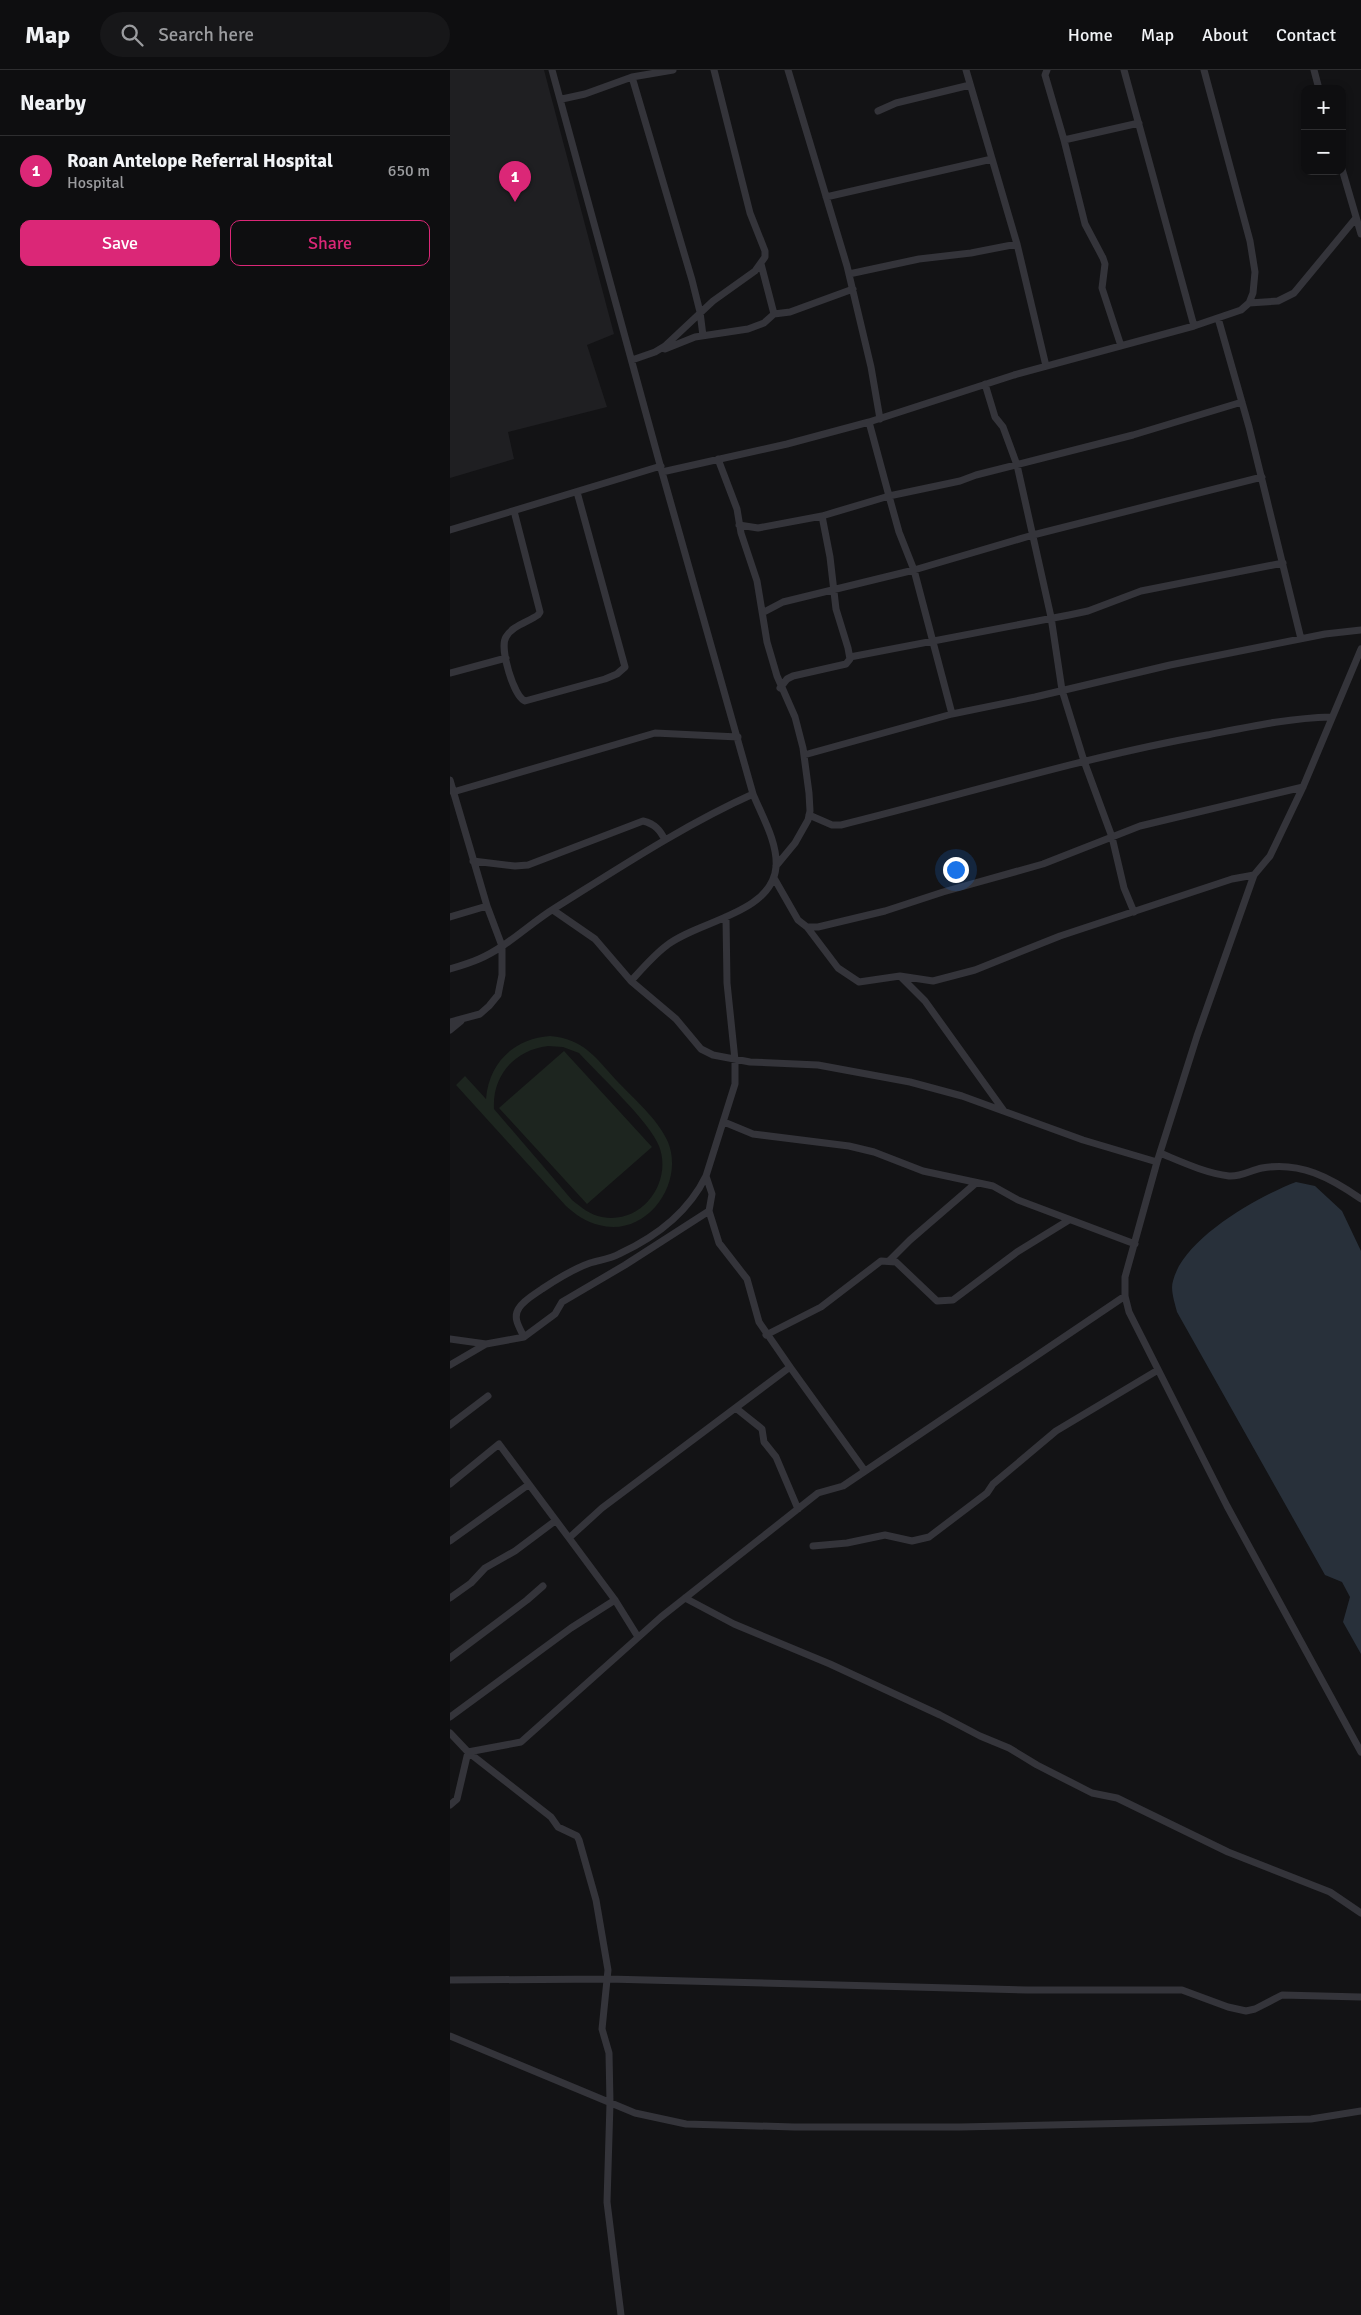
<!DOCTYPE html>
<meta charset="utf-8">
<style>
body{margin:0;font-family:Signika,sans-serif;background:#171719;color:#f1f3f6}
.controls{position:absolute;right:15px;top:15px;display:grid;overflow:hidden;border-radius:10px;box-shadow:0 2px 8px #0003}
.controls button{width:45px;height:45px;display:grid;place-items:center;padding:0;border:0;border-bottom:1px solid #2e2e30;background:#0e0e10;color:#f1f3f6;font:25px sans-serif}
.you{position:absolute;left:505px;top:799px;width:18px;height:18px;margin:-12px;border:4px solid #fff;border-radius:50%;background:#1a73e8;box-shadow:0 0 0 8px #1a73e833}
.badge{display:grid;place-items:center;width:32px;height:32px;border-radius:50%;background:#db2777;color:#fff;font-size:16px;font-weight:700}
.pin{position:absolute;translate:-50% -41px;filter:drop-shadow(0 1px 2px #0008)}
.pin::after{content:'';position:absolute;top:26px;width:18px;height:15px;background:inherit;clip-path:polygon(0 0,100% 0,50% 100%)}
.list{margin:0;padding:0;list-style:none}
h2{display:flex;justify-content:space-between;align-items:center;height:65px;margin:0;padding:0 20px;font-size:21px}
h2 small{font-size:16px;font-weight:400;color:#9b9c9f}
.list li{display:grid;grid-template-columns:32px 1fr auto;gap:15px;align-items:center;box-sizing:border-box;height:70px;padding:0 20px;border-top:1px solid #2e2e30}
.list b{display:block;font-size:19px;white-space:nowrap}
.list p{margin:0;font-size:16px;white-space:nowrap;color:#9b9c9f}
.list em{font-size:16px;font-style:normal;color:#9b9c9f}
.actions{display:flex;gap:10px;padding:15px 20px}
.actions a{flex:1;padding:11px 0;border:1px solid #db2777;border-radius:10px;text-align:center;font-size:18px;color:#db2777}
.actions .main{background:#db2777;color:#fff}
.icon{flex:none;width:28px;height:28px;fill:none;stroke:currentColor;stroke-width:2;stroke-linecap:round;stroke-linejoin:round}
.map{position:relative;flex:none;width:911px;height:2245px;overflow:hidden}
header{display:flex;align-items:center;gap:30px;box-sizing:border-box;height:70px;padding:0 25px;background:#0e0e10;border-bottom:1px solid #2e2e30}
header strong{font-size:24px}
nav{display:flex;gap:28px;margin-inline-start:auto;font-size:18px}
.search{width:350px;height:45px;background:#171719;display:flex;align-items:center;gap:12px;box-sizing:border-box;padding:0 18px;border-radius:28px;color:#9b9c9f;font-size:19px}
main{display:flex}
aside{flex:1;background:#0e0e10}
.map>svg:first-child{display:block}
.built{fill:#1f1f22}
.green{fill:#1d251f;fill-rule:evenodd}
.water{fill:#28303a}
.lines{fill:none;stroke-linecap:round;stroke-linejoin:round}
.minor{stroke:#34343a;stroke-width:7}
</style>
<header>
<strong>Map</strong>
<div class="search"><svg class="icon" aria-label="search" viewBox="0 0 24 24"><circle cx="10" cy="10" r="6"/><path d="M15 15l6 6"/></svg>Search here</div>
<nav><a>Home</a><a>Map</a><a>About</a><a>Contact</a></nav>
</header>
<main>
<aside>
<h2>Nearby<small></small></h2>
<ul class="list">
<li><span class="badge">1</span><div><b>Roan Antelope Referral Hospital</b><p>Hospital</p></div><em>650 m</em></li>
</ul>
<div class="actions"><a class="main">Save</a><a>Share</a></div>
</aside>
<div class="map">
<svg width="911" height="2245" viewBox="0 0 911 2245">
<rect width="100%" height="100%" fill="#131315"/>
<path class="built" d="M0,0H94L164,264L137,275L157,337L58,362L64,389L0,408Z"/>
<path class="green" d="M100,966C134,969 145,987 167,1011C183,1028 208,1049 218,1072C235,1114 196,1168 149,1155C136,1152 126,1145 116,1136L6,1015L15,1006L36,1029C39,993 63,969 100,966ZM98,976L113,977L129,983C148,1004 200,1052 209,1076C223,1112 192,1155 152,1147C140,1145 131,1137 122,1130L44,1039C42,1005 65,980 98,976Z
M114,981L202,1077L137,1134L49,1038Z"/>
<path class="water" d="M846,1112L865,1116L892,1141L911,1181V1584L893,1552L900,1527L892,1512L875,1505L727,1242C725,1233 720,1220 723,1211C733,1169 807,1127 846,1112Z"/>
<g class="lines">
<path class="minor" d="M338,0L397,196L421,297L430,349
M516,0L567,174L596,296
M597,0L595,5L614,70L689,53
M674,0L744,256
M864,0L869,19
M182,7L242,210L250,242L253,266
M112,29L135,24L182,7L223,0
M428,41L446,33L520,15
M614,70L635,154L653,188L655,194L652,218L671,276
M892,99L911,164
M376,127L542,89
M311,194L324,244
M399,204L469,189L521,183L567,174
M799,233L828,231L844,223L906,148
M768,248L799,357L851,569
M215,279L245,267L298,259L314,253L324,244L340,242L403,219
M182,290L205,282L215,276L263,231L305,201L315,187V181L300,143L264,0
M535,314L545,347L553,357L567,395L601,547L612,620L634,691L662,767L674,818L684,842
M268,389L287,439L291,463L307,511L317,572L327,606L345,647L353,678L359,723L360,741L358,750L345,773L326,796
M212,402L337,374L419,352L564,305L744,256L791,240L799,233L803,223L805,202L800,171L754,0
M64,441L90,542L88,545C78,552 62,556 56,567C49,578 64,627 75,631L155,609L167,604L175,597L127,422
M289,455L308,458L372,446
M0,460L211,396
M314,542L333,532L464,500L583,465L812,407
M911,579L853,717L820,786L804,805L747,966L707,1092L675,1207V1226L679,1242L777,1436L911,1682
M400,587L619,545L638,541L691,521L833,493
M0,603L56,588
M330,618L337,609L343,606L396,594L400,589L398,578L386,539L380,487L372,446L439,426L419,352
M502,644L464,500L449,462L439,426L510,411L526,405L683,365L792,332
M354,685L502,644L585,627L720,595L875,564L911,560
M0,710L37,836L52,876V905L48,925L39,936L30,944L0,952
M3,722L205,663L288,667
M303,724C312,746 328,773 326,797C322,844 247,851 216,876C203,886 192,899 181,911L226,949L251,979L263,985L300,992L368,995L460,1012L512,1026L633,1070L707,1092
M359,745L382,755H391C513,725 633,687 757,665C798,657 839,648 881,647
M23,791L65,796L78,795L193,751C205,754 210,760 215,770
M324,808L348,850L357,857H368L435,841L493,822L593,794L690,756L853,717
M103,840L145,869L181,911
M0,847L37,836
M357,857L388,898L409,912L450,906L475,931L554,1041
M0,899C10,896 20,893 29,889C57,877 79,854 105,838C169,798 234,755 303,724L212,402L102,0
M450,906L483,911L525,900L610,866L782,809L804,805
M0,960L11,951
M274,1052L303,1064L399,1076L424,1082L473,1101L543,1116L568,1130L685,1174
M710,1083C732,1092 755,1103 779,1106C791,1107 801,1100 812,1098C850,1091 881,1108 911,1129
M439,1191L460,1170L526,1113
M316,1265L371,1237L431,1191L446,1192L487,1231L503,1230L567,1182L619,1150
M74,1267C70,1258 62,1248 69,1238C74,1230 85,1224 92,1219C107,1209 123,1199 140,1193C149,1190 160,1189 169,1184C206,1167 238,1143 256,1106
M0,1269L36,1274
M0,1295L36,1274L74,1267L105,1244L112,1232L175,1195L259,1141L262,1124L256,1106L285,1014V990L277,913L276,848
M340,1297L415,1401
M287,1339L312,1359L314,1372L326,1387L348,1439
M0,1355L38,1326
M0,1414L49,1374L119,1468L152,1438L340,1297L309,1252L297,1209L269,1173L259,1141
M119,1468L165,1530L188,1567
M0,1471L78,1415
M363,1476L397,1473L435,1465L462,1471L479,1467L537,1423L543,1414L606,1361L708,1300
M0,1528L21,1513L35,1498L65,1481L105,1451
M235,1528L284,1554L380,1594L490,1645L530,1666L559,1678L587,1695L642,1723L667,1728L778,1782L880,1822L911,1843
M0,1588L77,1530L93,1516
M0,1647L121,1558L165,1530
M0,1663L18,1682L101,1747L108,1757L127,1766L129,1770L146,1830L158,1900L152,1959L159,1983L160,2033L157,2132L171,2245
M0,1735L7,1729L18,1682L71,1672L211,1547L368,1423L393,1416L675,1226
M0,1910L158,1909L577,1920H732L778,1937L796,1941L805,1939L832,1925L911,1927
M0,1966L185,2043L236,2054L344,2057H510L861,2049L911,2041"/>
</g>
</svg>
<div class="controls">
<button>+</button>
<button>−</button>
</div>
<div class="you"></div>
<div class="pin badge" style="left:65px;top:132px">1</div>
</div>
</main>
